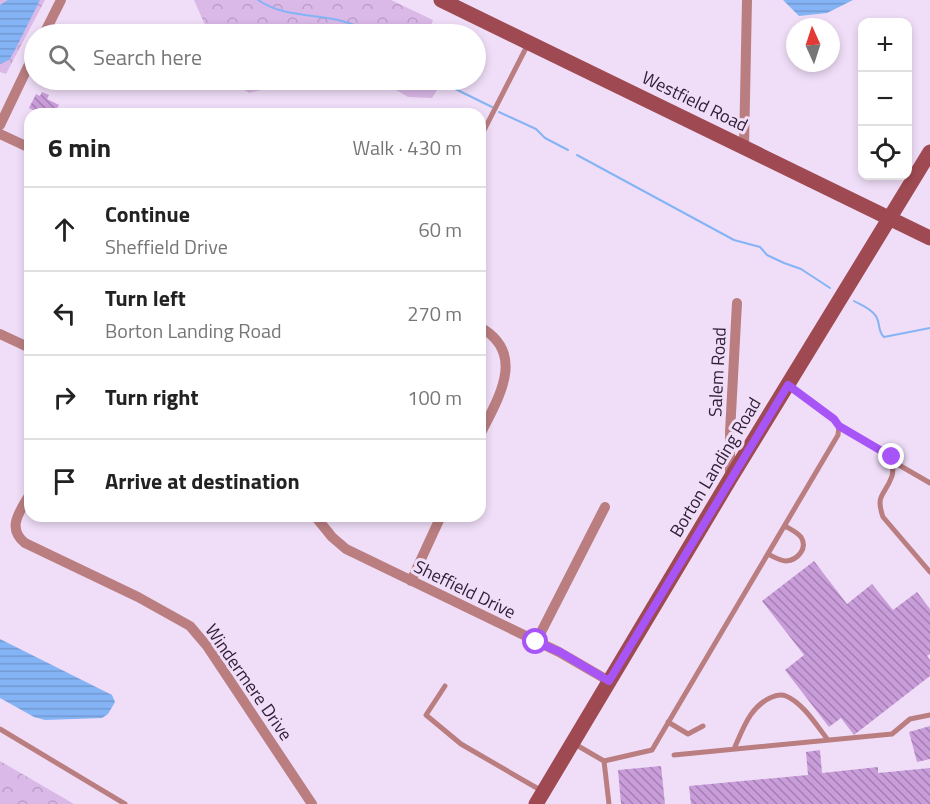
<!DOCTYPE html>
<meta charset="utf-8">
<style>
body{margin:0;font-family:"Titillium Web",sans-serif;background:#f6f6f6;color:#222}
.controls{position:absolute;right:18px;top:18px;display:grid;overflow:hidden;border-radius:12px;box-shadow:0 3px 9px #0003}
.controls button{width:54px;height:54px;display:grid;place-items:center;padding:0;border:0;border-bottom:2px solid #e0e0e0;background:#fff;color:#222;font:30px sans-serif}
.compass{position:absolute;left:786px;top:18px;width:54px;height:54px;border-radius:50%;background:#fff;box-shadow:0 3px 9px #0003;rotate:357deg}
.stop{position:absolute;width:18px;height:18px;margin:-14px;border:4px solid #a855f7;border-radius:50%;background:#fff}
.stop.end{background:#a855f7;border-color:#fff;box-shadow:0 2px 6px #0008}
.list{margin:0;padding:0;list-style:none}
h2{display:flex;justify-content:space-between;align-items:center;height:78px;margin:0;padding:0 24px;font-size:26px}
h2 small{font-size:20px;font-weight:400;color:#767676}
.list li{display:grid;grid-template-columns:39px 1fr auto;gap:18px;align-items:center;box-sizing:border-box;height:84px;padding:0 24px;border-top:2px solid #e0e0e0}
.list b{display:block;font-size:22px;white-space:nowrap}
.list p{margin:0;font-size:20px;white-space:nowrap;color:#767676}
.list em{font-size:20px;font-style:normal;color:#767676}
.icon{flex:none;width:33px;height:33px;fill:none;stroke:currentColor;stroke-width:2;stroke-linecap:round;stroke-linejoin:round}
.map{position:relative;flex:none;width:930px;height:804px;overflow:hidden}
.search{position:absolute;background:#fff;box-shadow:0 3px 9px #0003;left:24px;top:24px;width:462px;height:66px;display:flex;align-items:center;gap:15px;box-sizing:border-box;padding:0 21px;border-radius:33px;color:#767676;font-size:22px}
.panel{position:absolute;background:#fff;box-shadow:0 3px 9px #0003;left:24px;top:108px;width:462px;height:414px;border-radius:18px}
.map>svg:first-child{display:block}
.forest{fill:url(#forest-crowns)}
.water{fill:url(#water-rules)}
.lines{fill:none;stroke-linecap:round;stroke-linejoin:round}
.stream{stroke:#84b4f5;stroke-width:2}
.building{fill:url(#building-back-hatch)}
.lane{stroke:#ba7e81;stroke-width:5}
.street{stroke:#ba7e81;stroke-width:10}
.secondary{stroke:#9f4a52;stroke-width:15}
.route{stroke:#a855f7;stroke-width:8}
.labels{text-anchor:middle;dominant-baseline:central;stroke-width:6;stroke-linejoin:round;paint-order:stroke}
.street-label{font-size:18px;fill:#2e1d34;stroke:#f0def8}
</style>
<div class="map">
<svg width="930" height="804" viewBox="0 0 930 804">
<defs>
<pattern id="forest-crowns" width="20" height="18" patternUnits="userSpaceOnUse" patternTransform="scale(1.5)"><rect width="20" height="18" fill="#dab8e8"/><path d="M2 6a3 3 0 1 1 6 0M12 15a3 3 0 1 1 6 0" fill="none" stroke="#bb9ec8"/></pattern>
<pattern id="water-rules" width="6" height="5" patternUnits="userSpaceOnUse" patternTransform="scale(1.5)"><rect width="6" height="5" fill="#84b4f5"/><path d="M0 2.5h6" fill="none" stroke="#729ad3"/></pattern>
<pattern id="building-back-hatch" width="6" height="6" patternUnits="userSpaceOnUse" patternTransform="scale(1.5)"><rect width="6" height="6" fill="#c99dda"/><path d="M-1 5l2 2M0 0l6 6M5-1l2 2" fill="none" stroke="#a47fb2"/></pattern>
</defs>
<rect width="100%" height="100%" fill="#f0def8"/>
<path class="forest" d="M0,0H45L6,74L0,72Z
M194,0H391L433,20L428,34H209Z
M229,80H302L249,93Z
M379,80H440L443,81L432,98L408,97Z
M0,761L74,804H0Z"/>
<path class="water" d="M8,0H40L15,50L9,60L0,64V5Z
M783,0H853L827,13L799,16Z
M0,639L112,695L115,702L108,714L102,718L45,720L34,717L0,698Z"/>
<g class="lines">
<path class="stream" d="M258,0C291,23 336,9 371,34
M437,80L492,107
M499,112L536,129L545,138L568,150
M577,155L734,240L760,247L767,255L784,263L801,269L830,288
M854,301C861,305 870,308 875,315C881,322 877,331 884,337L930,328"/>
</g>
<path class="building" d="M42,92L49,95L47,99L59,105L54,114H35V111L29,108L36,94L40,96Z
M814,561L847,604L872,584L893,610L917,592L930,609V654L927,656L930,660V676L854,735L841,718L829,727L785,670L804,655L762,601Z
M930,726V759L917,762L909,732Z
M820,750L822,773L878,767V773L930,768V804H691L689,786L808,775L806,752Z
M661,766L665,804H621L618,770Z"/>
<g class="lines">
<path class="lane" d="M480,138L528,44
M839,426L892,457C892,463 894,471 892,476C885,496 875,494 883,517L930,572
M892,461L930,483
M768,554C774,557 780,561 786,561C798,560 808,548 801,537C797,532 790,529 785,526
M445,686L426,715L461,744L542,791
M668,722L688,734L703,726
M0,729L125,804
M573,743L604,761L609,804
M734,749C743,729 750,706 772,697C777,695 781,694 786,696C803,703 817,726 828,740
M674,755L892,734L910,719L930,715
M604,761L652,750L838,435L839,426L834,419L789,386"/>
<path class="street" d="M44,34L61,0
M0,125L34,54
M0,134L30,148
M744,147L747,0
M480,327C528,354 497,400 480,435
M0,334L30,348
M730,476V432L737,303
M30,494C20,511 6,528 25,543L138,597L190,626L207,646L312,804
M315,516L332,537L346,549L559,652L609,681
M411,581L441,516
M536,642L605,507"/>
<path class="secondary" d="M441,0L930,238
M536,804L730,479L930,152"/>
</g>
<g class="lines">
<path class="route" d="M536,642L560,652L609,681L788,385L834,419L839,426L892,457"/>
</g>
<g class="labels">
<g class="street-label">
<text transform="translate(695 101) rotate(26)">Westfield Road</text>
<text transform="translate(717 372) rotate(-87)">Salem Road</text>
<text transform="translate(715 467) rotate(-59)">Borton Landing Road</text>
<text transform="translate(465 589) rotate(26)">Sheffield Drive</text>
<text transform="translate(249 682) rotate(55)">Windermere Drive</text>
</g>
</g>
</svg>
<div class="controls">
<button>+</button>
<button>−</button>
<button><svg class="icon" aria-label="locate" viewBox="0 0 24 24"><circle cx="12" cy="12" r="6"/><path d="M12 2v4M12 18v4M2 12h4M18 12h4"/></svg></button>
</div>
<svg class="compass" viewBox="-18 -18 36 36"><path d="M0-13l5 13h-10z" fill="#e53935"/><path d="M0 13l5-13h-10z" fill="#767676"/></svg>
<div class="stop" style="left:536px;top:642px"></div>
<div class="stop end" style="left:892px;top:457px"></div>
<div class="search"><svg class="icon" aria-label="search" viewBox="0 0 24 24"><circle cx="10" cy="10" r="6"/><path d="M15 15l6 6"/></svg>Search here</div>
<section class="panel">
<h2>6 min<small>Walk · 430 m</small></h2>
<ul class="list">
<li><svg class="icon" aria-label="ahead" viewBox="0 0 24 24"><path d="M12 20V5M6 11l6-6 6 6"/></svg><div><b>Continue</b><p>Sheffield Drive</p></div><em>60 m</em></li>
<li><svg class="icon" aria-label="left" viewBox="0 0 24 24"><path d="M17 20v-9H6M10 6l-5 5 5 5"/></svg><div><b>Turn left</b><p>Borton Landing Road</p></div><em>270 m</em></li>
<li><svg class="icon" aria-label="right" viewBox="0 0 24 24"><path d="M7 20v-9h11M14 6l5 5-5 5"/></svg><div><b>Turn right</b></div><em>100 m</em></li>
<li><svg class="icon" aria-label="arrive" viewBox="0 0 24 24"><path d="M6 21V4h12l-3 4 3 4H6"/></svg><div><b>Arrive at destination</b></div></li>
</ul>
</section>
</div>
